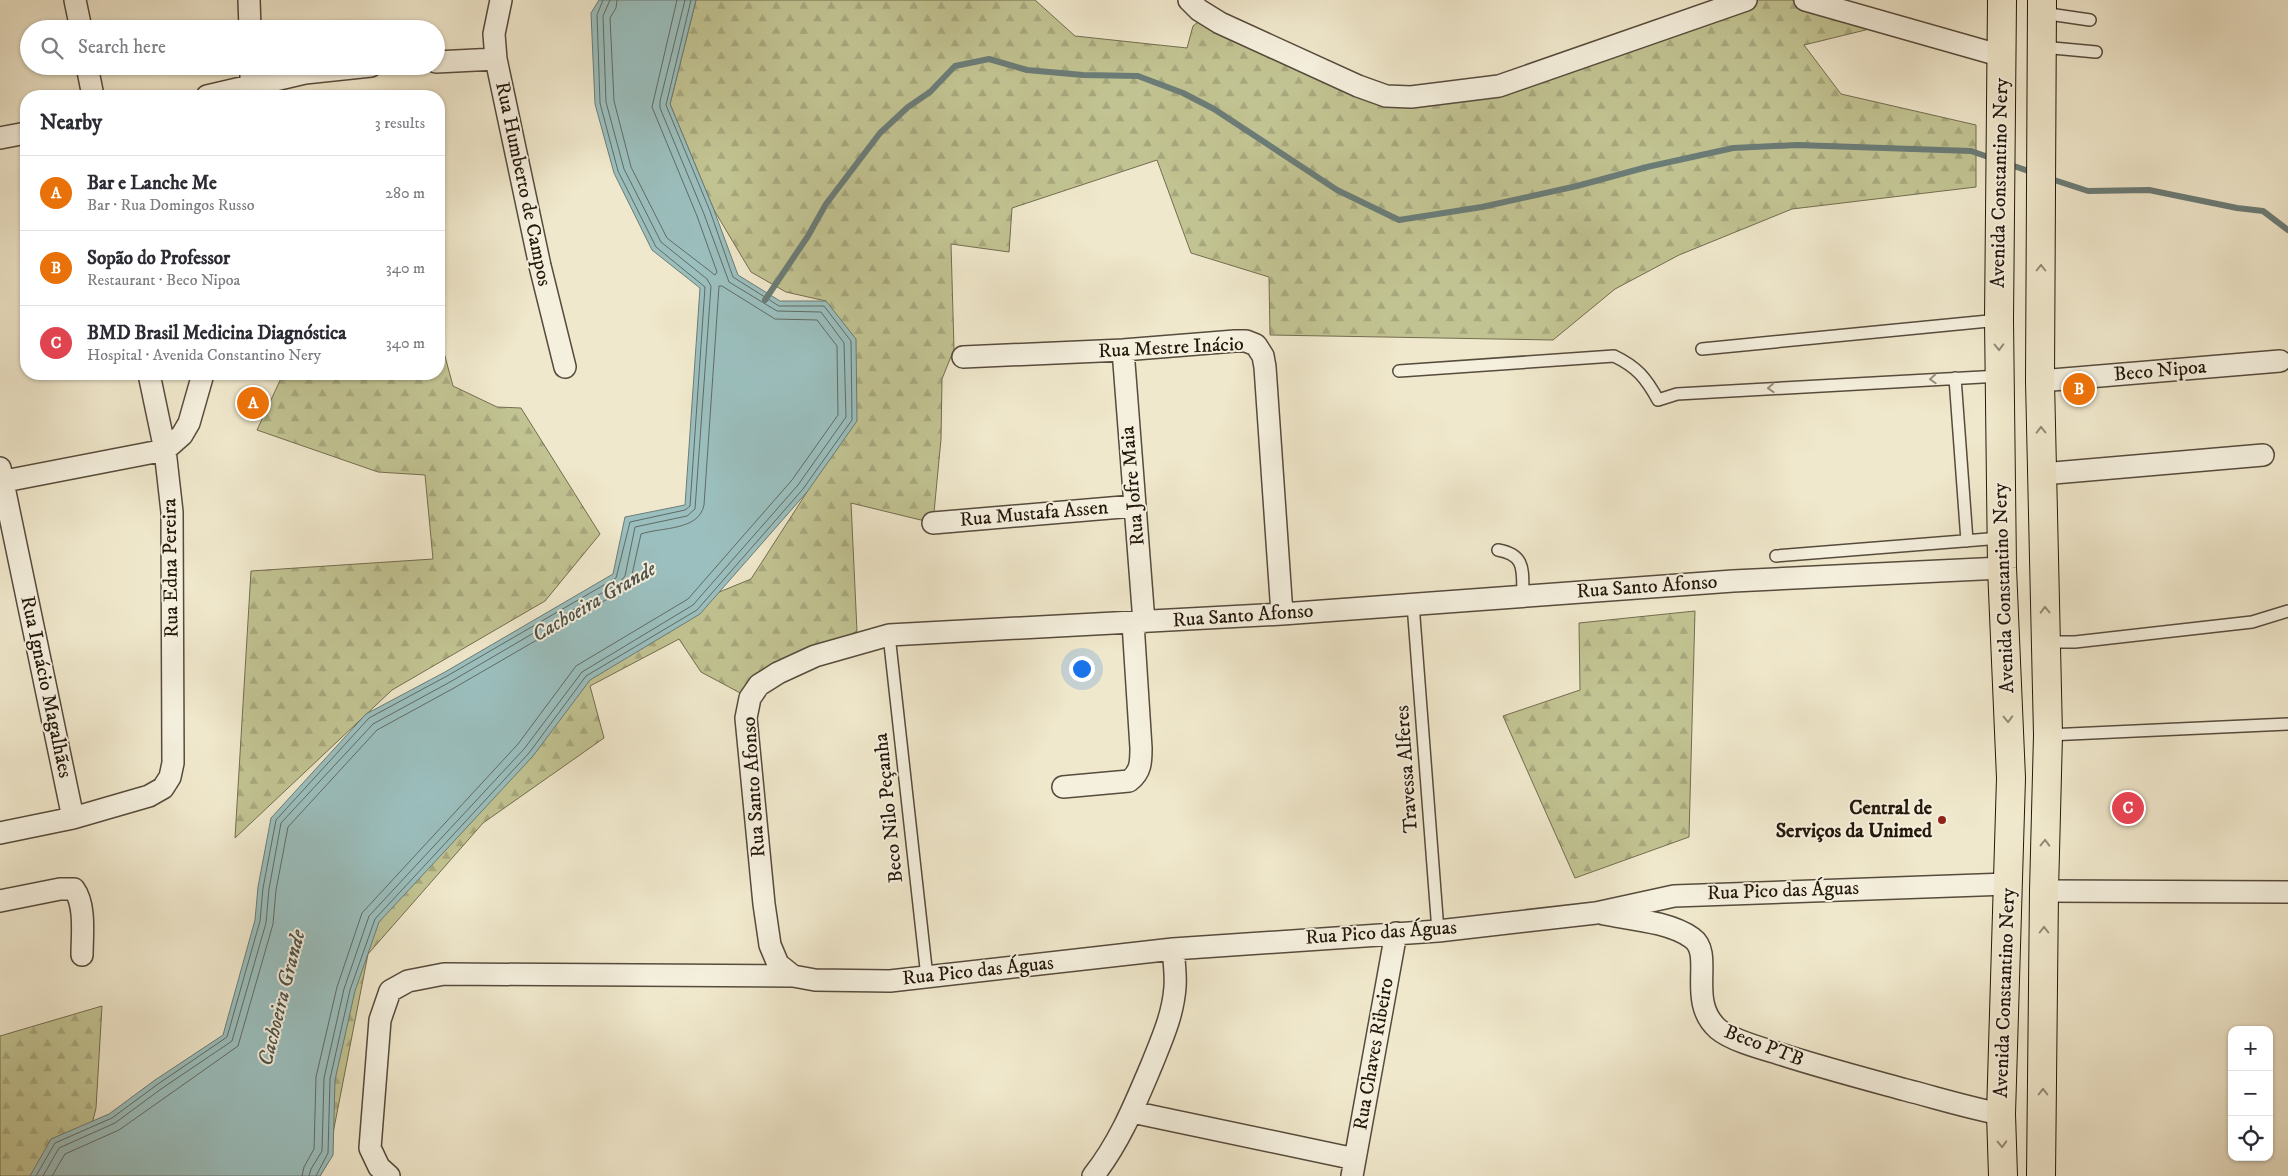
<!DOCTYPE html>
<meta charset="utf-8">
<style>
body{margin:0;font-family:"IM FELL DW Pica",serif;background:#f7f7f7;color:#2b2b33}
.controls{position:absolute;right:15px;bottom:15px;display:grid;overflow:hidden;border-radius:10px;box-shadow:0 1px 4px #0004}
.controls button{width:45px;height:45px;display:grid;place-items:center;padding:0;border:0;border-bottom:1px solid #e1e1e2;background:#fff;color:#2b2b33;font:25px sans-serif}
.you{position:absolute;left:1081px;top:668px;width:18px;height:18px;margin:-12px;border:4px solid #fff;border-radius:50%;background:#1a73e8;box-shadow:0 0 0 8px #1a73e833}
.badge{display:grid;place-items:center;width:32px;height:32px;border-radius:50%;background:#8f2418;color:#fff;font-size:16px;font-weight:700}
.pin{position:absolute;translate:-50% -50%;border:2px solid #fff;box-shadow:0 1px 5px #0006}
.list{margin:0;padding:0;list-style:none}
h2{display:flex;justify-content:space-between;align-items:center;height:65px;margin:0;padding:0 20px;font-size:21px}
h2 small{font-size:16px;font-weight:400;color:#7c7c81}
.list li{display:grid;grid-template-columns:32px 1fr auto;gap:15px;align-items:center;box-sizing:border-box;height:75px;padding:0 20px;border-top:1px solid #e1e1e2}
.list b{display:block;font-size:19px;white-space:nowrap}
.list p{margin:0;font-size:16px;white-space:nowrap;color:#7c7c81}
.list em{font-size:16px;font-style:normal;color:#7c7c81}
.icon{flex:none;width:28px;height:28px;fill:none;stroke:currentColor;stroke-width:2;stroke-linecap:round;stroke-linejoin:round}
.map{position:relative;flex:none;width:2288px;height:1176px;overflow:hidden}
.search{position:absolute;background:#fff;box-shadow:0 1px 4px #0004;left:20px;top:20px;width:425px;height:55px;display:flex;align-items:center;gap:12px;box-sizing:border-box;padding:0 18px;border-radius:28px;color:#7c7c81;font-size:19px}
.panel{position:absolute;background:#fff;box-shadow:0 1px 4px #0004;left:20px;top:90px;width:425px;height:290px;border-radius:20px}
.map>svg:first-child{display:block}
.forest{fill:url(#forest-firs);stroke:#736d4f}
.water{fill:#9bbfbe;stroke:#6b7c77}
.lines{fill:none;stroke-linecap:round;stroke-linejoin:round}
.shore{stroke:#606b65;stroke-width:1}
.stream{stroke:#6b7c77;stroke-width:6}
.service-casing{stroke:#574b3c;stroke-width:14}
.minor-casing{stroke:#574b3c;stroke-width:24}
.trunk-casing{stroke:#24170c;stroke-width:30}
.service{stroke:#f5f0de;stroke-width:11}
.minor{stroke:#f5f0de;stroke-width:21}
.trunk{stroke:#f0e8cc;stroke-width:28}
.oneway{stroke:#948a76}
.oneway2{stroke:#978e80}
.poi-dot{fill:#8f2418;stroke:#f5f0de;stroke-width:2}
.labels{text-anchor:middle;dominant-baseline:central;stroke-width:4;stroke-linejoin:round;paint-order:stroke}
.street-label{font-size:20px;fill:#24170c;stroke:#f5f0de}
.poi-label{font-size:20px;font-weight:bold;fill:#24170c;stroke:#f5f0de;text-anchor:end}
.water-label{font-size:21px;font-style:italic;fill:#4e524a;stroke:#f5f0de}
</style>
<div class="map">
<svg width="2288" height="1176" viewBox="0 0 2288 1176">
<defs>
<pattern id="forest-firs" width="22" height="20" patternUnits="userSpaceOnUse" patternTransform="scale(1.25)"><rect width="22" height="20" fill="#c2c392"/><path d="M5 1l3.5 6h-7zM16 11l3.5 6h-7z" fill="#a7a77d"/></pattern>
</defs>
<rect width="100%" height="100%" fill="#f0e8cc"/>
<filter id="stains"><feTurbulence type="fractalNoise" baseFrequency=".004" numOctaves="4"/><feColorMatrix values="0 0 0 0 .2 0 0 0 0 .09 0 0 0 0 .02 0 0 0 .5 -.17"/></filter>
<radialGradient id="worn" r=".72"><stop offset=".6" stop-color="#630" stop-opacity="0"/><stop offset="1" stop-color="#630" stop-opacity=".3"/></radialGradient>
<path class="forest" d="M696,0H1035L1075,36L1187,48L1193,26L1208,14L1411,97L1499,86L1757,0H1791L1890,24L1804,45L1841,94L1976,125V187L1792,209L1679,255L1615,289L1553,340L1270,335L1269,277L1191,253L1157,160L1012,208L1009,252L951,244L954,349L942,379L941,439L933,523L851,503L857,631L742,694L701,672L679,639L590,686L604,738L483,823L368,954L327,1164L320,1176H226L293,932L585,647L751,579L807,492L826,301L786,292L751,272L714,210L670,104Z
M439,334L453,386L497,407L521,408L600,534L545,601L392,690L235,838L251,571L433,559L425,475L378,472L257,430L283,374H439Z
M1695,611L1689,837L1575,878L1503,716L1580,690L1579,623Z
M102,1006L96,1108L81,1168L66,1176H0V1036Z"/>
<path class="water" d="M599,0H696L670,104L714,210L738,275L780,301H826L856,339L857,421L807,492L700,614L590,680L533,756L379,922L355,991L335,1080L333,1155L320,1176H30L51,1139L109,1114L155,1080L223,1035L255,920L258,887L271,818L366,714L445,672L613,574L625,517L685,505L700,288L652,250L614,173L595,104L591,13Z"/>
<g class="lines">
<path class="shore" d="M617,0L616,8L610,18L614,101L631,167L667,238L715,275L717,272L697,216L652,107L677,0
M36,1176L55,1143L112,1118L158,1084L227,1037L260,921L263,888L276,820L369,718L447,676L616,578L630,522L685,510L690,506L705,287L656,247L618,171L600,103L597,15L603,0
M43,1176L59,1148L115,1123L161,1089L232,1041L266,923L269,889L281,823L373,724L450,682L619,583L625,576L635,527L687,516L695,509L711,286L707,279L661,242L624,169L606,102L603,16L610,0
M52,1176L65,1154L119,1130L238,1046L273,924L276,890L288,827L377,730L454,688L623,590L631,579L641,534C661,527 699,531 704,505L719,286H722L775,319L817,320L837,346L838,415L792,480L688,599L576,666L518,744L362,913L337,987L316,1077L314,1149L304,1167L302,1176
M309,1176L311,1169L322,1151L324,1078L344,989L369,916L524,749L582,672L693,605L798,485L846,417L844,343L821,312L777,311L729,282L704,214L660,108V101L685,0
M316,1176L328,1153L330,1079L350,990L375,919L529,753L586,676L697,610L803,489L852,420L851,341L824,306H779L733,277L710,211L666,105L691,0"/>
<path class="stream" d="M2008,164L2034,173
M2048,178L2088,191L2149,190L2237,208L2263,211L2288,230
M765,300L808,236L826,204L880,133L908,107L930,92L955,66L989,59L1027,70L1083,75L1138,76L1183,93L1214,109L1337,190L1399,220L1482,207L1577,186L1647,167L1733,148L1797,145L1971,151L1994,159"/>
<defs>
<path id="service" d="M2042,13L2090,20
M2042,47L2096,52
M1702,349L1999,320
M1399,371L1614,356C1637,367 1646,378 1658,400L1677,394L2000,376
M1955,378L1967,541
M1498,550C1527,555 1522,572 1523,596
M1776,556L2001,538
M1413,604L1438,931
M889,635L927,977
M2046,642H2075L2252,622L2288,611
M2048,735L2288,724"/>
<path id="minor" d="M75,0L81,29
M249,0L250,29
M501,0L494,34L496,59L540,266L565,367
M1189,0L1199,10L1220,23L1358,86L1386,96L1411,97L1499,86L1746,0
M1805,0L2002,56
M436,62L496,59
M87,66L93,96
M251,66V96
M207,96L305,73L371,66
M0,138L26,133
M1123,350L1144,622
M963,357L1123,350L1235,341H1246L1256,345L1263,356L1265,367L1282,614
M2040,381L2280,361
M0,468L73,818
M2042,474L2263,455
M0,482L165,450L182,435L189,423L203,374
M933,523L1134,506
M2002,568L1733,581L1282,614L889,635L815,656L778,673L759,685L750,698L746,718L764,904L770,945L778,964L793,976L815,980L890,981L1173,949L1438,931L1596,913L1674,896L2007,884
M1063,787L1129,781C1141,772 1141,762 1141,748L1133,623
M0,833L73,818L149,796L163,788L170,777L173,763L172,512L165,450L149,374
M2044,891L2288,892
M0,901L60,889H74C86,905 82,936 82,955
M1604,914C1630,919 1670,922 1692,938C1715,954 1686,1001 1718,1029C1731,1040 1760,1048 1777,1053C1820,1067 1862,1078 1906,1090C1937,1098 1969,1108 2001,1114
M1132,1112L1355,1159
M389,1176L379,1167L370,1148L380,1020L390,991L408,981L444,974L793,976
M1093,1176C1120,1142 1135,1104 1152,1064C1162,1039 1173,1015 1175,987C1176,975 1174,961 1173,949
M1352,1176L1396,933"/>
<path id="trunk" d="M2002,0L1999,320L2002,568L2011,778L2001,1114L2003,1176
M2041,1176L2044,891L2048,735L2040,381L2042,0"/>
</defs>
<use href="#service" class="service-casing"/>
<use href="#minor" class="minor-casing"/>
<use href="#trunk" class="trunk-casing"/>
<use href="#service" class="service"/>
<use href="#minor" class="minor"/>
<use href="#trunk" class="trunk"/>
</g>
<defs><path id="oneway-chevron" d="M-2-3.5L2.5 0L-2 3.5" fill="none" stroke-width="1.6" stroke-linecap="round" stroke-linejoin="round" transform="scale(1.25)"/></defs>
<g class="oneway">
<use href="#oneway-chevron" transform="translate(2041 268) rotate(-90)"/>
<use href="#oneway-chevron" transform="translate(1999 347) rotate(89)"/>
<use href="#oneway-chevron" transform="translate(2041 430) rotate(-91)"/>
<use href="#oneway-chevron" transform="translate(2045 610) rotate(-91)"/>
<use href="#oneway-chevron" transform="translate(2008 719) rotate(88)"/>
<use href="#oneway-chevron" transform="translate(2045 843) rotate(-89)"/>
<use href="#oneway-chevron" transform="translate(2044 930) rotate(-90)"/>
<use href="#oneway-chevron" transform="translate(2043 1092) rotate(-90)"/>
<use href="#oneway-chevron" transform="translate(2002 1144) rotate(88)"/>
</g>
<g class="oneway2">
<use href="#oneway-chevron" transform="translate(1933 379) rotate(177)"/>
<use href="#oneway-chevron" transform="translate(1771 388) rotate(177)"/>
</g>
<circle class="poi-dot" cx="1942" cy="820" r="5"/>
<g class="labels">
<g class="street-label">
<text transform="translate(2000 183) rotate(-89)">Avenida Constantino Nery</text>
<text transform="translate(523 184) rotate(78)">Rua Humberto de Campos</text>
<text transform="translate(1171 348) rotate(-3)">Rua Mestre Inácio</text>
<text transform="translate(2160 371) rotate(-5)">Beco Nipoa</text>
<text transform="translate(1133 486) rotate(-95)">Rua Jofre Maia</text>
<text transform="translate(1034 514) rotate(-5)">Rua Mustafa Assen</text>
<text transform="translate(171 568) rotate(-91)">Rua Edna Pereira</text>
<text transform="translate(1647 587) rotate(-4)">Rua Santo Afonso</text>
<text transform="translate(2004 588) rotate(-92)">Avenida Constantino Nery</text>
<text transform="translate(1243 616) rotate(-4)">Rua Santo Afonso</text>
<text transform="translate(46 687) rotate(78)">Rua Ignácio Magalhães</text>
<text transform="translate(1407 769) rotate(-94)">Travessa Alferes</text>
<text transform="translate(754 787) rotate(-94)">Rua Santo Afonso</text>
<text transform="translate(889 808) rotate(-96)">Beco Nilo Peçanha</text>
<text transform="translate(1783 891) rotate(-2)">Rua Pico das Águas</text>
<text transform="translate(1381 933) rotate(-4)">Rua Pico das Águas</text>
<text transform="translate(978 971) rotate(-6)">Rua Pico das Águas</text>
<text transform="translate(2005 993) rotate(-88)">Avenida Constantino Nery</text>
<text transform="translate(1764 1046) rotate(21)">Beco PTB</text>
<text transform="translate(1374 1054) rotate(-80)">Rua Chaves Ribeiro</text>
</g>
<g class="poi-label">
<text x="1932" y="808">Central de<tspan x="1932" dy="23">Serviços da Unimed</tspan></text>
</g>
<g class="water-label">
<text transform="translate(594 602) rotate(-30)">Cachoeira Grande</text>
<text transform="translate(282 998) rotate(-76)">Cachoeira Grande</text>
</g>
</g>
<rect width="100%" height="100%" filter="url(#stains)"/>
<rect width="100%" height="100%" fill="url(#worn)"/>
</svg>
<div class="controls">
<button>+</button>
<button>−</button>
<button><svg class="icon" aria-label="locate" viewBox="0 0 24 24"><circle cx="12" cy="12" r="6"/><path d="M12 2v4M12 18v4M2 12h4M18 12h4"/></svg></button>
</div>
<div class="you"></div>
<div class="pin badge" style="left:253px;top:403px;background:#e8710a">A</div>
<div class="pin badge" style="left:2079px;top:389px;background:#e8710a">B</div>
<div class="pin badge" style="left:2128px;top:808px;background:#e0444e">C</div>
<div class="search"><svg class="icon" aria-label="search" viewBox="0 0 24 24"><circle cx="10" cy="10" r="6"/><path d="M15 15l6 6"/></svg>Search here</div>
<section class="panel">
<h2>Nearby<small>3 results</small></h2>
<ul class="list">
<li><span class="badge" style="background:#e8710a">A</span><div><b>Bar e Lanche Me</b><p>Bar · Rua Domingos Russo</p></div><em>280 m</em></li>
<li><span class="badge" style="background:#e8710a">B</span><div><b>Sopão do Professor</b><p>Restaurant · Beco Nipoa</p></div><em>340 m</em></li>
<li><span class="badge" style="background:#e0444e">C</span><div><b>BMD Brasil Medicina Diagnóstica</b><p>Hospital · Avenida Constantino Nery</p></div><em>340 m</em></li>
</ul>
</section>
</div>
